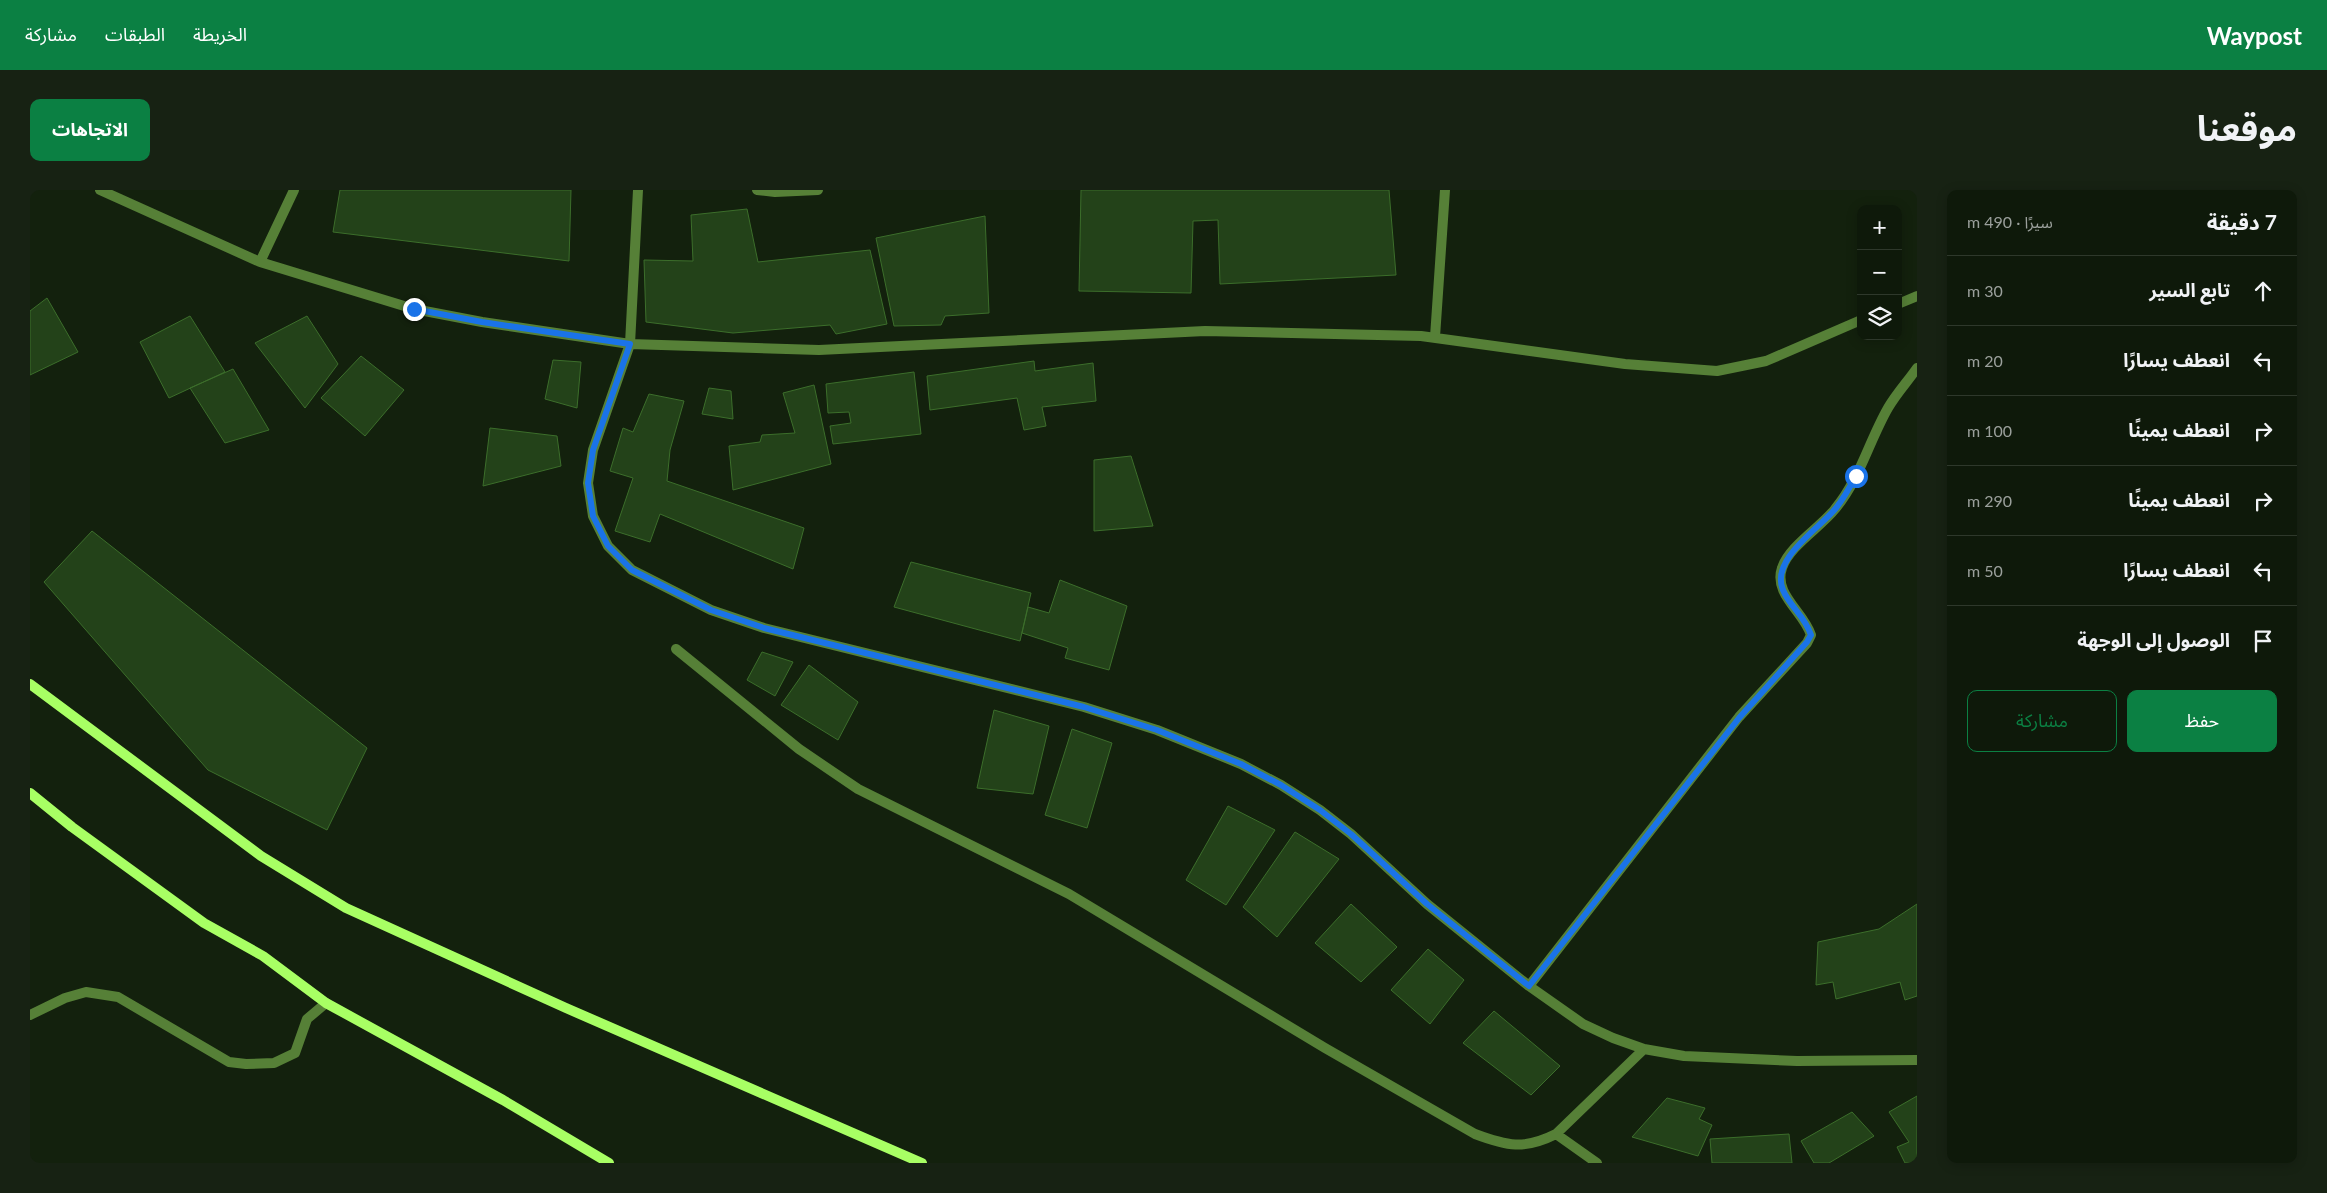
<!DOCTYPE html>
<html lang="ar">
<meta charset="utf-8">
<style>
body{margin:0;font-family:Lato,"Noto Sans Arabic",sans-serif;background:#172213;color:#f1f3f6;direction:rtl}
.controls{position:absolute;right:15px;top:15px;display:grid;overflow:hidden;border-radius:10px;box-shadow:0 2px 12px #0003}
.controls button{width:45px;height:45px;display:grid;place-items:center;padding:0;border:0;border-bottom:1px solid #2e382b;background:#0e190a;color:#f1f3f6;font:25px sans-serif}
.stop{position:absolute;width:15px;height:15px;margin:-11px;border:4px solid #1a73e8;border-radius:50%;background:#fff}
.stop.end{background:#1a73e8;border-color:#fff;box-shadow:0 1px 5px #0008}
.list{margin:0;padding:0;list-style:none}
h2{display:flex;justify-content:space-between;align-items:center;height:65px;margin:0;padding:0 20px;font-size:21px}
h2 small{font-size:16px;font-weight:400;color:#9ba09c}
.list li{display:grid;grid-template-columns:32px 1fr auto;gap:15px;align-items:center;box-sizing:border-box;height:70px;padding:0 20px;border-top:1px solid #2e382b}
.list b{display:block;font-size:19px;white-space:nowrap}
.list em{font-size:16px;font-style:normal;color:#9ba09c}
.actions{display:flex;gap:10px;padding:15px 20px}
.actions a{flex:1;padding:11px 0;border:1px solid #0b8043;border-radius:10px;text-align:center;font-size:18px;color:#0b8043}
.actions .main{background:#0b8043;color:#fff}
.icon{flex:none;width:28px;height:28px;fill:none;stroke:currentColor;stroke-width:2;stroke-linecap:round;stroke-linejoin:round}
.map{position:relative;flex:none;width:1887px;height:973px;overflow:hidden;direction:ltr;border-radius:10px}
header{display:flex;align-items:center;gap:30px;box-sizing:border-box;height:70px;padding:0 25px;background:#0b8043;color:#fff}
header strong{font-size:24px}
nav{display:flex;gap:28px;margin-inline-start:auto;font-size:18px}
.intro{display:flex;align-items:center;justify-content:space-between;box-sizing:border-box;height:120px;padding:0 30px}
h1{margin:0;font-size:35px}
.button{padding:12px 22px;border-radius:10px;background:#0b8043;color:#fff;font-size:18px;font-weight:700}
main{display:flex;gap:30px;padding:0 30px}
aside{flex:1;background:#0e190a;border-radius:10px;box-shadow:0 2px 12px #0003}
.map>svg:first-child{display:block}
.building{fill:#234219;stroke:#3c6e2b}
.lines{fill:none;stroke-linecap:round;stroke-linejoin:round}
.service{stroke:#568037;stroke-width:10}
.minor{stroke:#568037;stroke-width:10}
.secondary{stroke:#a8ff64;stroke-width:10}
.route{stroke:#1a73e8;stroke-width:6}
</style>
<header>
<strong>Waypost</strong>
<nav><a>الخريطة</a><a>الطبقات</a><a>مشاركة</a></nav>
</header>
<div class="intro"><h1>موقعنا</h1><a class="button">الاتجاهات</a></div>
<main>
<aside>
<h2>7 دقيقة<small>سيرًا · 490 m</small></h2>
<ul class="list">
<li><svg class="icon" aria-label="ahead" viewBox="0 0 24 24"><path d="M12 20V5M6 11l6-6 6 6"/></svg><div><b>تابع السير</b></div><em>30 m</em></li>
<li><svg class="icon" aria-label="left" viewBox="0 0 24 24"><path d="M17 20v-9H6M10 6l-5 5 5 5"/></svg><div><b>انعطف يسارًا</b></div><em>20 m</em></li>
<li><svg class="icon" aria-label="right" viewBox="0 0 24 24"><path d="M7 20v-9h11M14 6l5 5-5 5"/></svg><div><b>انعطف يمينًا</b></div><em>100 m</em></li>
<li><svg class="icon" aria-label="right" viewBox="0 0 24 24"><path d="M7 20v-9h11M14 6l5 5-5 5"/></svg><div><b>انعطف يمينًا</b></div><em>290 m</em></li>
<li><svg class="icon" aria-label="left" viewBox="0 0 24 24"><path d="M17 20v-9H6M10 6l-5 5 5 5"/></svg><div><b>انعطف يسارًا</b></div><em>50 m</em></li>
<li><svg class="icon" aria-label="arrive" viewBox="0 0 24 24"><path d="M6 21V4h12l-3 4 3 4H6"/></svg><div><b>الوصول إلى الوجهة</b></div></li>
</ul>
<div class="actions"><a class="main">حفظ</a><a>مشاركة</a></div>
</aside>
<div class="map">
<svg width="1887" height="973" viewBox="0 0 1887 973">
<rect width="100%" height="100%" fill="#13210d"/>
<path class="building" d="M310,0H541L539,71L303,42Z
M1051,0H1359L1366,85L1190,94L1188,30L1163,31L1161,103L1049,101Z
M717,19L728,72L840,60L857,134L806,144L800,135L703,143L616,132L614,70L663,71L661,25Z
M955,26L959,123L915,126L911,135L864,136L846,48Z
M17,108L48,162L0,185V121Z
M160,126L195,182L139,208L110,152Z
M277,126L308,174L275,218L225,153Z
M331,166L374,200L335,246L291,208Z
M523,170L551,172L547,218L515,209Z
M1004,171L1005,181L1063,173L1066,211L1012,217L1016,236L994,240L987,208L900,220L897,186Z
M203,179L239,240L195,253L160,198Z
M884,182L891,244L803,254L800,236L821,233L819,222L798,223L796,194Z
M784,195L801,274L703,300L699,256L730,252L732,245L765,243L753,203Z
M679,198L701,201L703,229L672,224Z
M619,204L654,211L640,260L637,291L774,338L763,379L630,324L620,352L585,341L603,288L580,281L593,238L603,242Z
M460,238L527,246L531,276L453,296Z
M1101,266L1123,336L1064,341V270Z
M62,341L337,558L297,640L178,580L14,392Z
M881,372L1001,403L990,451L864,417Z
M1030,390L1097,416L1079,480L1035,468L1038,458L992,443L998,417L1019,423Z
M732,462L763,472L745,506L717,490Z
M779,475L828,512L808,550L751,515Z
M964,520L1019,536L1003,604L947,598Z
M1042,539L1082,553L1057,638L1015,625Z
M1198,616L1245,640L1196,715L1156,690Z
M1265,642L1309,669L1247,747L1213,717Z
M1321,714L1367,757L1331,792L1285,753Z
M1887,714V806L1875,810L1870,792L1806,809L1803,792L1786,795L1788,752L1849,739Z
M1398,759L1434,790L1400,834L1361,800Z
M1464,821L1530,876L1501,905L1433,853Z
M1887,906V973H1875L1867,957L1879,952L1859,922Z
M1637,908L1675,918L1669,929L1682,935L1668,966L1602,947Z
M1822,922L1844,946L1799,973H1784L1771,951Z
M1759,944L1762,973H1682L1680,949Z"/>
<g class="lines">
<path class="service" d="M0,825L35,808L56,802L88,807L199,872L216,874L244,873L265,863L277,829L296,813"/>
<path class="minor" d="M70,0L230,72L384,119L452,132L600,154L789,160L1175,141L1391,146L1595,174L1687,181L1736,171L1831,130
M608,0L600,154L563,260L558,293L563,326L578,356L602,380L681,420L734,438L1054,517L1127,540L1211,574L1251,595L1290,620L1321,644L1397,714L1499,796L1553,834L1583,848L1614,859L1654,866L1767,871L1887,870
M727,0L745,2L788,0
M230,72L264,0
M1868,114L1887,106
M1405,147L1415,0
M646,459L769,559L828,599L1039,704L1295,858L1445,944C1477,956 1494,960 1526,944L1614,859
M1499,796L1709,527L1777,453L1781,445C1774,422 1743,404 1752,378C1759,356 1791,337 1805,319C1830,289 1839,251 1858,218C1866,204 1878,191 1887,178
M1526,944L1567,973"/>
<path class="secondary" d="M0,494L231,666L316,718L536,818L892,973
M0,603L42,637L174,733L233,766L296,813L473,910L579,973"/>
</g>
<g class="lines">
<path class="route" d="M384,119L452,132L600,154L563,260L558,293L563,326L578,356L602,380L681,420L734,438L1054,517L1127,540L1211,574L1251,595L1290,620L1321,644L1397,714L1499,796L1709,528L1777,452L1781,445C1775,426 1760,417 1753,400C1740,369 1789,339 1806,318C1814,308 1820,297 1826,286"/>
</g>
</svg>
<div class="controls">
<button>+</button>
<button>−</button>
<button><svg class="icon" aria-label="layers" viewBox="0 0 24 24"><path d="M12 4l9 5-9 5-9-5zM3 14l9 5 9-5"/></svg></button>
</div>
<div class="stop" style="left:1826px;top:286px"></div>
<div class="stop end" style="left:384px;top:119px"></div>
</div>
</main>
